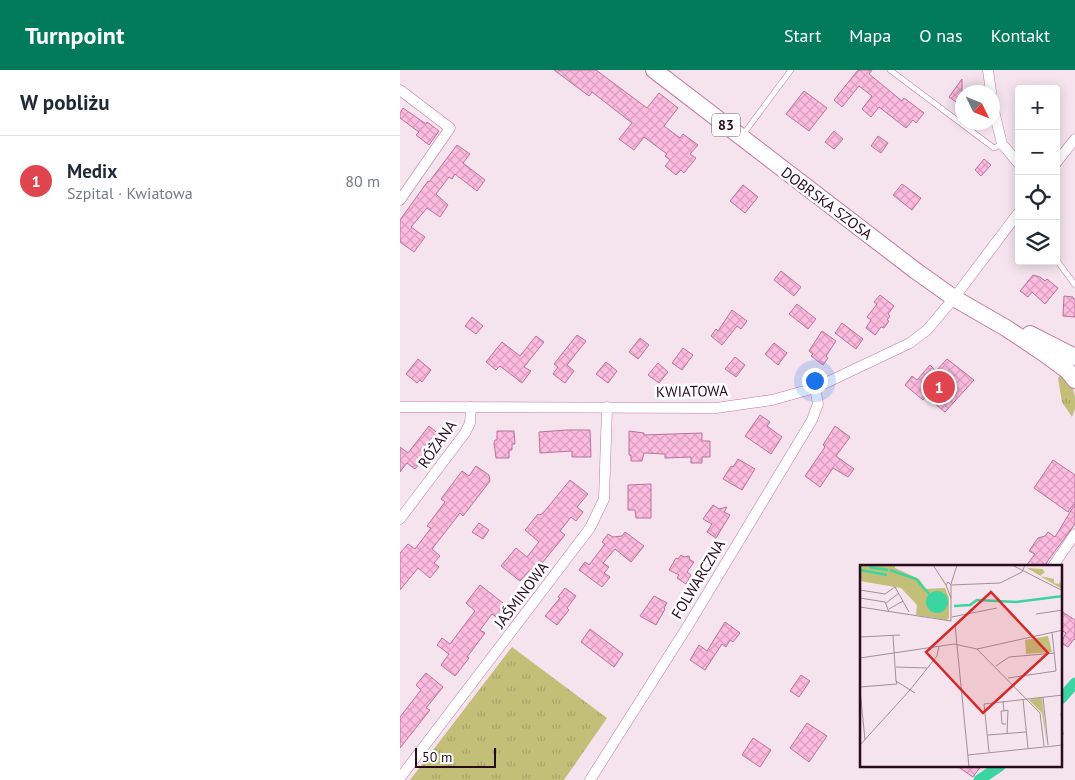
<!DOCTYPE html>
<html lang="pl">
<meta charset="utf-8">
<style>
body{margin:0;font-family:"PT Sans",sans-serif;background:#f2f2f3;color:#1f2937}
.controls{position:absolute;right:15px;top:15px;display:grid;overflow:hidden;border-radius:5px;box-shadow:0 2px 12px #0003}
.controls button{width:45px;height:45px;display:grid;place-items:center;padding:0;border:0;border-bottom:1px solid #e0e1e3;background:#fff;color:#1f2937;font:25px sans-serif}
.compass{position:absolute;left:555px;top:15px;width:45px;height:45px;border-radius:50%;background:#fff;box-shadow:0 2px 12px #0003;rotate:133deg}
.scale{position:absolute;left:15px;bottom:12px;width:81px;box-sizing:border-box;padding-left:5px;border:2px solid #280b1d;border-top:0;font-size:14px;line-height:18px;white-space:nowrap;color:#280b1d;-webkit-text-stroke:4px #fff;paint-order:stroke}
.you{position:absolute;left:414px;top:310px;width:18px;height:18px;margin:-12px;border:4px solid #fff;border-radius:50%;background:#1a73e8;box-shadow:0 0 0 8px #1a73e833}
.badge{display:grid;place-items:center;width:32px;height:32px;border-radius:50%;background:#017b59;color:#fff;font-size:16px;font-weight:700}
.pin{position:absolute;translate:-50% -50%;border:2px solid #fff;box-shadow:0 1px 5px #0006}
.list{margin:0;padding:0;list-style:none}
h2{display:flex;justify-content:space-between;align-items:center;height:65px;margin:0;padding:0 20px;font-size:21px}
h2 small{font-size:16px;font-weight:400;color:#747a83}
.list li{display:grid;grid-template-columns:32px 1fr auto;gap:15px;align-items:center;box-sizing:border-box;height:90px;padding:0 20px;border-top:1px solid #e0e1e3}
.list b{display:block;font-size:19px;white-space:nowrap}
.list p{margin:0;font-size:16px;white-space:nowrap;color:#747a83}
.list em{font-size:16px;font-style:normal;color:#747a83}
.icon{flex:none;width:28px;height:28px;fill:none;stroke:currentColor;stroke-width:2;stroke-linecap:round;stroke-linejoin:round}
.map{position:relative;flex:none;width:675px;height:710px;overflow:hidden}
header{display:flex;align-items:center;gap:30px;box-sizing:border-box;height:70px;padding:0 25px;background:#017b59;color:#fff}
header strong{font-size:24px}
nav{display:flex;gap:28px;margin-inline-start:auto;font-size:18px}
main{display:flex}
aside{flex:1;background:#fff}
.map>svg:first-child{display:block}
.grass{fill:url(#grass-tufts)}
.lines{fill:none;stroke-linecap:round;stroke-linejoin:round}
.canal{stroke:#3ad5a0;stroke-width:11}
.building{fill:url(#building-cross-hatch);stroke:#bc719c}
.service-casing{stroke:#c478a3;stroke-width:6}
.minor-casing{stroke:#c478a3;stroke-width:11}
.primary-casing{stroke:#c478a3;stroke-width:18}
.service{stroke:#fff;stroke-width:5}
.minor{stroke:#fff;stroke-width:10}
.primary{stroke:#fff;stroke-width:16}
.labels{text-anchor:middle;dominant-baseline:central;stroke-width:5;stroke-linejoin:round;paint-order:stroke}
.shield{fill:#fff;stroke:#685461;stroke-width:1}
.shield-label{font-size:14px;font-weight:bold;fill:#280b1d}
.street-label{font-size:15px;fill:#280b1d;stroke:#fff}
.inset-river{fill:none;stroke:#3ad5a0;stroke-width:2.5}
.inset-road{fill:none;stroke:#a38d9a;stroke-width:1}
.view{fill:#d62828;fill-opacity:0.15;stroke:#d62828;stroke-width:2.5}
.inset-edge{fill:none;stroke:#280b1d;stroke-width:2.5}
</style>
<header>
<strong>Turnpoint</strong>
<nav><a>Start</a><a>Mapa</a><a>O nas</a><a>Kontakt</a></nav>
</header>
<main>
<aside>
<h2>W pobliżu<small></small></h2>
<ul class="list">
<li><span class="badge" style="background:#e0444e">1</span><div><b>Medix</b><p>Szpital · Kwiatowa</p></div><em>80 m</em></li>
</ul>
</aside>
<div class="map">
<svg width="675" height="710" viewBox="0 0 675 710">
<defs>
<pattern id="grass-tufts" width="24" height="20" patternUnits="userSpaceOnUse" patternTransform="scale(1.25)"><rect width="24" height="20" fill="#c3bf79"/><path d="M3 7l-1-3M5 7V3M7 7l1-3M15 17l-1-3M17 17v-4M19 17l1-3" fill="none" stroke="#a8a368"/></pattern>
<pattern id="building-cross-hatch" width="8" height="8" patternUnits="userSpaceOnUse" patternTransform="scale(1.25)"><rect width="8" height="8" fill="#fdbbdf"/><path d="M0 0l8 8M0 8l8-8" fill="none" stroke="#d99fbf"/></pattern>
</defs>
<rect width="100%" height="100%" fill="#f5e4ed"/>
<path class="grass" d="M661,304L672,316L675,327V339L672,347L662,332L658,308Z
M112,577L207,648L164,710H10Z"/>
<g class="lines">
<path class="canal" d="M661,629L675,613
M579,710L600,696"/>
</g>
<path class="building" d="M154,0H196L247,38L259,23L278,38L264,56L280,68L283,64L298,75L290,84L296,88L284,103L281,100L276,105L265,96L270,90L265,86L267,84L244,67L234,80L219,69L232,53L192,22L189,26Z
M458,0H472L469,4L502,31L504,28L524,43L516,53L513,50L506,58L479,37L471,47L462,39L472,26L459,16L442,37L434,30Z
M562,9V36L549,27Z
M404,21L427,38L409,61L386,44Z
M3,38L26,54L27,52L39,61L29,75L16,65L19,62L0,48V43Z
M434,61L443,69L434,79L425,72Z
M478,66L488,73L481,83L471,76Z
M57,75L70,84L63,93L85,110L77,121L55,104L52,109L49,107L36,124L48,135L40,147L27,138L11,157L25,167L14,182L0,172V150L28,111L29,112Z
M584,89L591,95L581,106L575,100Z
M502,114L521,128L512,140L493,125Z
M343,115L358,127L345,143L330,131Z
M381,201L401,217L394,226L374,210Z
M633,205L640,207L645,211L647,209L658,218L645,234L632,222L628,227L620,221Z
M480,225L494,236L488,244L490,246L487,250L489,251L484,258L481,257L475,265L466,258L471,250L467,247L477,234L474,232Z
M664,226L673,227V229H675V247L663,246Z
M397,234L416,249L408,259L389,244Z
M332,240L347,251L341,259L337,256L322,275L311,266L316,259L318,261Z
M72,247L83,256L76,264L65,256Z
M442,253L463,269L456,279L435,263Z
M422,261L436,271L426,286L428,288L423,295L411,286L413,284L409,281Z
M177,265L186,271L167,295L174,301L165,313L153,304L158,297L154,294Z
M136,266L144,272L124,297L131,301L122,313L100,296L96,300L86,292L102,272L120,286Z
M240,268L249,275L238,289L229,282Z
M374,273L387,283L378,295L365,284Z
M283,278L293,285L282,300L272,293Z
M335,287L345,295L336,307L325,299Z
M18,289L31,300L22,312L20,310L17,313L6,304Z
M547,289L574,310L545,342L525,326L523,330L505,315L512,306L517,310L530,295L536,301Z
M206,292L217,301L208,313L196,304Z
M258,293L268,302L259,313L248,305Z
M360,345L370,352L367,356L382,367L371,384L345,366Z
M29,356L42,367L15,399L7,393L0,402V377L8,383Z
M435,356L450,367L436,386L454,399L448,407L433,398L420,417L405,406L425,377L423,375Z
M167,360H190L191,387H172V381L140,383L139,362Z
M97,361H114L115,374H112V380H109V388H96L94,373L95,370H97Z
M229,361L244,363V365L302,363V371H310V387H302V393H291V387L265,388V384L244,383L242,391H231V385H229Z
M338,389L355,399L342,420L323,409L331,396L333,397Z
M653,390L675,405V432L668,442L634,418Z
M76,396L89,405L90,411L63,446L60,443L32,479L40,486L34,493L39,497L30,508L18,498L0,520V483L8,474L15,479L31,458L27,456L45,432L41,429L62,401L69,406Z
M170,410L188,424L177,437L183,442L176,451L171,447L160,461L165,465L133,504L129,501L120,511L101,496L116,478L127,487L139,472L125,460L138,444L140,445L144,442Z
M251,414V448H236L235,440H228V415Z
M675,434V454L647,492L646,496H626L635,484L629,481L638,468L645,466L648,462L655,467Z
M313,435L319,439L327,437L324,442L330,445L316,468L307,462L312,454L303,449Z
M79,453L89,460L83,469L72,462Z
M225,462L244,476L231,492L215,479L203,493L209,497L204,503L210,507L202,517L179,500L185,492L189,495L205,474L202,472L208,464L213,467L222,466Z
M281,485L284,487L289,486L290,490L294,492L287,502L291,505L286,514L277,508L279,505L269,500L276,488L278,489Z
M80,515L108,537L99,549L92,544L80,560L85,563L67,587L69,588L55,606L41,595L49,584L37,575L42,568L50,574L75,541L66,533Z
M165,518L176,526L167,538L169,540L157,555L145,546L160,528L158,527Z
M254,526L267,533L264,538L265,539L256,555L240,546Z
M661,541L675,550V570L674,569L668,577L661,573L666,563L661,560Z
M325,552L340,563L333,572L330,570L326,577L322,574L305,600L290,590L299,575L307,581Z
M190,559L223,584L214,597L181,572Z
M26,603L43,617L26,638L30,640L0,678V647L21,620L16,615Z
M401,605L410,611L399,627L390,621Z
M407,653L427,666L409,692L390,678Z
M353,668L371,680L360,697L342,685Z
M557,696H581L573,707Z"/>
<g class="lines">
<defs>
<path id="service" d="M490,0L594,78L602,74
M342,66L391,0
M656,189L675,215"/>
<path id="minor" d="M588,0L591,22
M0,20L50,58L0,130
M592,33L602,74L619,94
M656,93L675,69
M0,337L316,338L372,330L415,318L510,273L527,260L554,228L619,142
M0,449L65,363L70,353L71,337
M653,496L675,464
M0,708L190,458L204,429L207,337
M190,710L289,554L412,350L418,334L415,318"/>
<path id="primary" d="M254,0L516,201L554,228L606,258L645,284L668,301L675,310
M630,264L675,287"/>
</defs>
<use href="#service" class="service-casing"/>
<use href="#minor" class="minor-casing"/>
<use href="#primary" class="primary-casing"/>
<use href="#service" class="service"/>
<use href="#minor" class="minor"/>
<use href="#primary" class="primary"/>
</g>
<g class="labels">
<rect class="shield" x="312" y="43.5" width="28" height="23" rx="4"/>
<g class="shield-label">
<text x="326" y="55">83</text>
</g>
<g class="street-label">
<text transform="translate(427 133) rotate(37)">DOBRSKA SZOSA</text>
<text transform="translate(292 321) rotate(-1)">KWIATOWA</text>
<text transform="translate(37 374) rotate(-55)">RÓŻANA</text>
<text transform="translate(298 509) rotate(-59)">FOLWARCZNA</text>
<text transform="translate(121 525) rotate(-53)">JAŚMINOWA</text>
</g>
</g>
<g transform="translate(460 495)">
<rect width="202" height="202" fill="#f5e4ed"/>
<path d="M0,0H35V3L59,14L66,24L85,23L89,33V53L87,55L56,50L57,40L41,23L0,16ZM167,3L182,4L185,7L180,11L194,14V18L199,19L200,15L202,24ZM188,71L192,87L166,89L165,75ZM182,132L187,179L182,148L169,135Z" fill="#c3bf79"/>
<path d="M66 37a11 11 0 1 1 22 0a11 11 0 1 1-22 0Z" fill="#3ad5a0"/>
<path class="inset-river" d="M9,2L28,5M0,5L27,10M30,5L56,14L69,29M94,41L110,40L117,35L156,37L203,31"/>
<path class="inset-road" d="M73,0L86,20M152,0L203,26M91,19L97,0M91,20L140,18L162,7L165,0M0,25L25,29L35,22L49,47M0,33L25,37L29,47M91,33L86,20L88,17L91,20V56M26,38L39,28M0,42L91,56M29,44L43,36M176,49L203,45M92,52L137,43M95,60L109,202M33,71L36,116L55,128M0,72L40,70M117,84L203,65M0,93L94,79L117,84L180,148L184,181M136,101L149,92L195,88M36,102L67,103M148,113L196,106L192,67M0,122L37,119L36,116M0,125L5,175M183,132L188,180M163,134L168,183M143,136L144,146L148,145L147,169M144,146H141L142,159H146M201,148L203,170M128,170L166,167M0,180L50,125L77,91L79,81M129,187L124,139L203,130M108,190L203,180"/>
<path class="view" d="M131,27L188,88L123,148L66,87Z"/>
<rect width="202" height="202" class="inset-edge"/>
</g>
</svg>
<div class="controls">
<button>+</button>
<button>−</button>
<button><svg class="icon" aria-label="locate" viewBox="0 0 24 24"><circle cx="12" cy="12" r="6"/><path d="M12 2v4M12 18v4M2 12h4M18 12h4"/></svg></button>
<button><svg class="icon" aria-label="layers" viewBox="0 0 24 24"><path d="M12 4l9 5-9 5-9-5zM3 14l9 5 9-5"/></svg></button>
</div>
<svg class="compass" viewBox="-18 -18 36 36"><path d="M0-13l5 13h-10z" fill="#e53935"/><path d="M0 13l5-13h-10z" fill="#747a83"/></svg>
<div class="scale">50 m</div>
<div class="you"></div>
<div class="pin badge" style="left:539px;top:317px;background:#e0444e">1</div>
</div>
</main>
